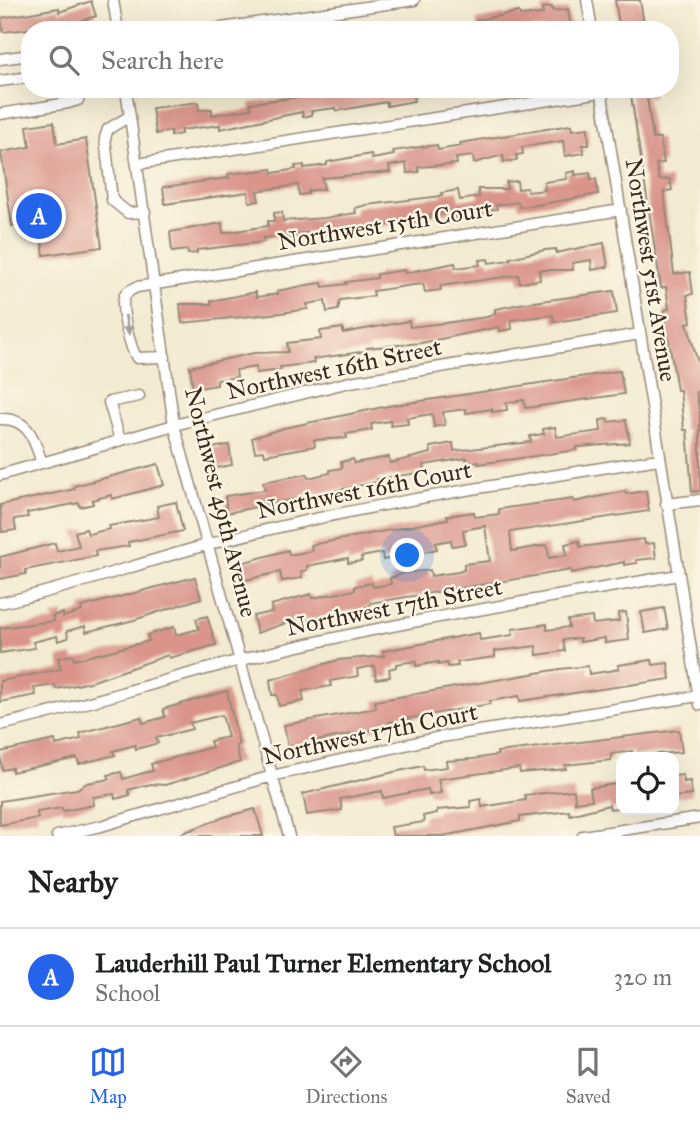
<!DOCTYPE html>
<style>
body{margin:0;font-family:"IM FELL Great Primer",serif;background:#f2f2f2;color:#202124}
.controls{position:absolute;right:21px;bottom:21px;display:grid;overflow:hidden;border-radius:14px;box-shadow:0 7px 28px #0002}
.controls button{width:63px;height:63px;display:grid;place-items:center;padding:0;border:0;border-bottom:2px solid #e0e0e0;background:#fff;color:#202124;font:35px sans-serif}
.you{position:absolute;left:408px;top:556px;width:24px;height:24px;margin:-18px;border:5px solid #fff;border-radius:50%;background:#1a73e8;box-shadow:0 0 0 10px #1a73e833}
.badge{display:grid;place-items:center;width:46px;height:46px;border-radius:50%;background:#2563eb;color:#fff;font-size:23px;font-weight:700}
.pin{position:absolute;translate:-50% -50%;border:4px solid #fff;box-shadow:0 2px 7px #0006}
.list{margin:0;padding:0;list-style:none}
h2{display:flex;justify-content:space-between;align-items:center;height:91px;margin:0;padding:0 28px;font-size:30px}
h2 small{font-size:23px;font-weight:400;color:#757577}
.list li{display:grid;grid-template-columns:46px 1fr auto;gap:21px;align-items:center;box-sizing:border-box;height:98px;padding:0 28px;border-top:2px solid #e0e0e0}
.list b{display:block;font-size:26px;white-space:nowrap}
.list p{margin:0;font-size:23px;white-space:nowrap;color:#757577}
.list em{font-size:23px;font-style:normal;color:#757577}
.icon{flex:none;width:38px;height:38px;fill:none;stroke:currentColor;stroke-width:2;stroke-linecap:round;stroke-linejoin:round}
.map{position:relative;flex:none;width:700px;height:836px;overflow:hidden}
.search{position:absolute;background:#fff;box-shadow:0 7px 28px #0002;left:21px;right:21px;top:21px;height:77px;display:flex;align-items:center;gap:18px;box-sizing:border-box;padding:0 24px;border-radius:28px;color:#757577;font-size:26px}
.sheet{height:189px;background:#fff}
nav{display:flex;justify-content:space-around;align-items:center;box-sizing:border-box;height:98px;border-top:2px solid #e0e0e0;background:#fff;font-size:19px;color:#757577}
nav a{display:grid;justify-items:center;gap:4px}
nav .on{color:#2563eb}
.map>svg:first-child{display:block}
.building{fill:#da948a}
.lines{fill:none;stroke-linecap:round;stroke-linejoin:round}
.minor-casing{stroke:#978a78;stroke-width:13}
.minor{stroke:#fff;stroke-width:10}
.oneway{fill:#a79f9a}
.labels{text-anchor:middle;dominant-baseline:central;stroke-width:5;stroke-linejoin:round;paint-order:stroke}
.street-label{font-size:24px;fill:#3b2a1e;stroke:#fcf5e5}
</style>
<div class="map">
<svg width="700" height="836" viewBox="0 0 700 836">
<rect width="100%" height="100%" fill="#fcf5e5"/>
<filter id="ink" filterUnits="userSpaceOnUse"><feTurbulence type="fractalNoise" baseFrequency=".0143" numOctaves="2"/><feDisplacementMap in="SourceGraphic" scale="14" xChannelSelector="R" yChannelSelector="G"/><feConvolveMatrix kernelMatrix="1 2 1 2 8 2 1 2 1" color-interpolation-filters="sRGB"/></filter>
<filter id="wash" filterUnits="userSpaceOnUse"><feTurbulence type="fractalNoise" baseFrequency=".00686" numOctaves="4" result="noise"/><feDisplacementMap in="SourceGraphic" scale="28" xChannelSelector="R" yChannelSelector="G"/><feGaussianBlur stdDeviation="1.57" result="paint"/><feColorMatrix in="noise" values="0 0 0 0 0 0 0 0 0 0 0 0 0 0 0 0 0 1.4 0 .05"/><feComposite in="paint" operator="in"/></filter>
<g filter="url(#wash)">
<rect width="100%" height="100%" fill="#f3ebd1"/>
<g id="blocks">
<path class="building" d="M615,0H640L645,30H620Z
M91,1L96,16L72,24L3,32L1,18L59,8V12Z
M552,7L553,11L568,9L571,28L478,30L476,20L519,12L520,16L543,14L542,8Z
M364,89H429V94L413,96L414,101L387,106V102L336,111V108L311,111L312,115L303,117L302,112L220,129V125L181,130V134L171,136V131L156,134L152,108L198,102L199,110L212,109V115L251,109L250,103Z
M630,89H652L653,97H647L653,139L660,138L664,163L656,164L659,180L670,179L672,190L664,192L674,274L690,272L693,294L687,295L691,322L687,323L700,371V391L696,392L700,414V491L692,492L687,430H684L680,390H677L664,310L669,309L666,287L661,288Z
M54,122L57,144L86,139L102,247L44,255L39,222L12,226L1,152L30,147L27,126Z
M571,125L572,130L588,128L589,145H583L584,153L565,156L563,141L522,147L523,154L516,155L517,160L504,162L503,155L474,163L473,156L456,158L457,164L418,167L419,172L407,173L406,163L389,166L390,172L322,178L324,189L308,191V194L299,195L298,185L257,191L259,201L249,202L248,192L165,204L163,187L229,178L228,174L272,169L273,173L296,169L295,166L304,165V168L327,165V162L371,154L372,159L394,155L393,151L420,147L437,145L438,150L461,146L460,143Z
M575,171V175L590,173L591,180L596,179L598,194L537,205L519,207L518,202L496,205L497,209L452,216V212L430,215V219L320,235L319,231L295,234V239L286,240V236L263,238L264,242L197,250V253L188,254L187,250L172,252L170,232L222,223L223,233L268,226V221H274V213L282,212L283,221L325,218L356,213L355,208L367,205L442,196L441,193L458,190L460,200L479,197L478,189H507L506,182L517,181L518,189L527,188L528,192L545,190L544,182L567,179L566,173Z
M604,243L608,267L592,270L591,260L572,263L573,270H539L540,280L520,283L518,275L440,286L441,290L425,292L423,284L413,285L373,291L374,296L340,300L338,310L327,312L325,301L307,304L308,309L281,313L182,323L180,304H211V301L256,292V297L278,294L277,291L313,284L322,283L323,287L347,284L346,282L377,278V274L404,270L405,273L455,263L456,268L480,265L479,260L488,259L489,263L510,260V258L545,250L556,249V253Z
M614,291L617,313L554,322L553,315L511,320L512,329L500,331L499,327L421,343L367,348L368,351L313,359L314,363L280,367L281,370L256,373V367L236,370L237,377L217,380V385L193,389L190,367L254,353L288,352L287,343L321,339L320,331L343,328V333L409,321L410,327L445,323L487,317L495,314V309L520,304Z
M620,371L624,394L525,408L524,400L506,403L507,410L492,412V409L466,413V409L443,412L445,425L434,427L432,414L407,418L408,424L391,426L390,421L371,424L372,430L346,434L347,438L314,440L315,446L265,455L264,451L255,452L252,438L284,428L388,406Z
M608,419V422L626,420L630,443L577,447V450L478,464V461L467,463V458L424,465L425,472L377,479V482L227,513L225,496L265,490L263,482L307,474L308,478L330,473V470L342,468L341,462L353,459L354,463L389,457L390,463L431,453L430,447L453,443L454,451L531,442L530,436L544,434L543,429L555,427L557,437L601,431L600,420Z
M229,445L232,465L210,469L206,449Z
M158,464L164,485L112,499L111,495L92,500L93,504L80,507L79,503L27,513L28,517L14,519L16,530L2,532L0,505L75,489L74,486Z
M625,491L626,494L646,491L649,511L510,532L512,551L547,545L549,558L567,555L565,544L579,541L580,547L644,539L645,544L654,543L656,558L636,560L637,563L624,565V562L571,573V570L370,603V606L305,621L304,617L257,633L253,616L272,612L271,605L311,594L312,598L355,590V586L372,583L373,587L391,584L390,578L405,573L430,570L431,576L458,572L464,570V564L490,561L485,526L463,530L465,544L452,546L451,540L435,543L437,549L410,555L383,560L382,553L361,557L362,561L348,563V558L307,566V570L301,572L302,578L282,581L280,572L241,581L238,564L288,550L289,555L312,551L311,545L448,519L447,516L474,512L475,517L499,514V509L573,499L574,502Z
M176,502L183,531L128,542L129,546L95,551L96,556L25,570L26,574L0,579V557L55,543L57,551L79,546L75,532L86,529L88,534L110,529L109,526L159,517L157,506Z
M195,577L201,598L134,620L86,632L85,626L67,631L68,638L58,641L57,636L33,642L35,648L0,653V628L54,621L52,616L63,613V617L82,611L81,607Z
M664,608L668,629L645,633L641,612Z
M626,612L629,640L605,643V638L580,642V638L563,640L565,651L537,655L536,646L495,651V657L457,662L458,666L448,667L447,663L438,665V662L416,666V661L396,664V667L389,669L390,677L376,679L374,666L357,669L358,676L330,681L331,686L302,691L304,701L279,706L277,695H272L270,680L338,660L384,656L383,651L479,633L480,640L513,635L512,629L547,624V630L569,627L568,620L592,617L593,624L619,621L618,613Z
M207,616L216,645L169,658L168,655L91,682L56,689L55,685L34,688L36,695L0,702V681L61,669L58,658L73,655L74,660L149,641L147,635L174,627L176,635L199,629L196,619Z
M652,660L653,665L668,663L670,679L520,701L519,696L490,701V704L389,722L390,726L288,747L284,725L376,708L375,701L560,669L588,666L589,674L609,671L619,669L618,665Z
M227,691L239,745L236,746L240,762L165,785L151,784L128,790L130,795L115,799L114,794L93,797L94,805L63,811L62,808L37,812L38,818L0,825V801L77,789L87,783L110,779L108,775L121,772L123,779L147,772L153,771L151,764L212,747L210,741L228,737L222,715L190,723L192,729L156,738L158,743L136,749L135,745L113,751L115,755L79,764L77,758L12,772V768L2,770L0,752L55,740L56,745L81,739L80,733L141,717L143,723L165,717L163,709Z
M679,730L682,752L633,756L632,751L611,754V760L565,765L566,769L520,773L519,768L438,779L441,793L429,795L428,789L383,798L382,791L340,799L342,810L307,815L303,794L394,772L423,766L424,770L447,767L446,761L473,759L498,755L497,752Z
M683,775L684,782L690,781L692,795L674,797V776Z
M615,784L618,808L610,809L609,805L570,815L569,811L520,817V821L443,836H393L391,827L424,822L423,816L437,813V810L471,807L470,801L481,799L482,807L526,800L525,795L574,790L575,802L592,800L590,788Z
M255,809L263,836H175L224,817Z"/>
</g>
</g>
<g filter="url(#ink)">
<use href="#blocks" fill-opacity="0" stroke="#978a78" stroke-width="2"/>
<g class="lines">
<defs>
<path id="minor" d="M113,0L118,30
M587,0L592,30
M207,30L414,0
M0,59L30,55
M0,81L30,77
M126,89L174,425L289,836
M601,89L700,705
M0,114L68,103L78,100L83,89
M130,116L108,129L105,138L112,200L128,213L145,212
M137,164L602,92
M165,357L137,358C130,348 120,308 124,297C127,291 131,290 137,287L621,210
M0,419C29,418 34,439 42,463
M120,440L109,402L139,396
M0,475L174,425L350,382L640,334
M666,504L700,500
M0,603C71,588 139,563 210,544C357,505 508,483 659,459
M0,725C82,707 160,680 241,660C385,623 532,601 678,575
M57,836L101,826L272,776L435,738L698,696
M583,836L700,818"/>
</defs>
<use href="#minor" class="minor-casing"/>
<use href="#minor" class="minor"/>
</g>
<defs><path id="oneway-solid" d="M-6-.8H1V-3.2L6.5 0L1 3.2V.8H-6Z" transform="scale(1.75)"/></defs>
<use class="oneway" href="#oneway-solid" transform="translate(127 325) rotate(80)"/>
</g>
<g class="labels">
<g class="street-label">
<text transform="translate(385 225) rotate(-9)">Northwest 15th Court</text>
<text transform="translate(651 270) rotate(81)">Northwest 51st Avenue</text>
<text transform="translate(334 369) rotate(-12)">Northwest 16th Street</text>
<text transform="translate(364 490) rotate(-11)">Northwest 16th Court</text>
<text transform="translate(221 502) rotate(76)">Northwest 49th Avenue</text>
<text transform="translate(394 607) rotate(-11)">Northwest 17th Street</text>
<text transform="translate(370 734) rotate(-12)">Northwest 17th Court</text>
</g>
</g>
</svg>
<div class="controls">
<button><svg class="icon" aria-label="locate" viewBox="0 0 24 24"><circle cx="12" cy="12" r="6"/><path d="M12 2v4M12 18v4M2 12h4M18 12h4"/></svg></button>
</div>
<div class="you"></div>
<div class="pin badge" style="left:39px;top:216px">A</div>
<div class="search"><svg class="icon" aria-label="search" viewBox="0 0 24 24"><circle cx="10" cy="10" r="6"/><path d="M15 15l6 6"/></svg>Search here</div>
</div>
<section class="sheet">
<h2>Nearby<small></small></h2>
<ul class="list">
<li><span class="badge">A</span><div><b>Lauderhill Paul Turner Elementary School</b><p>School</p></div><em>320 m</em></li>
</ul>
</section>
<nav>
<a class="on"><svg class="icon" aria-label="map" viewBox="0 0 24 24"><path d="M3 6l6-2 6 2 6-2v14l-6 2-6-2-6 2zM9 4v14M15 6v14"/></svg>Map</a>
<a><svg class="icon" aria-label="directions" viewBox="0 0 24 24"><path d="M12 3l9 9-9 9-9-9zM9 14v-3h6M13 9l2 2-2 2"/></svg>Directions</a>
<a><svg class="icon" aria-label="saved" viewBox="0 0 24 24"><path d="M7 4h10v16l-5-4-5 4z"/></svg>Saved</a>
</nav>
